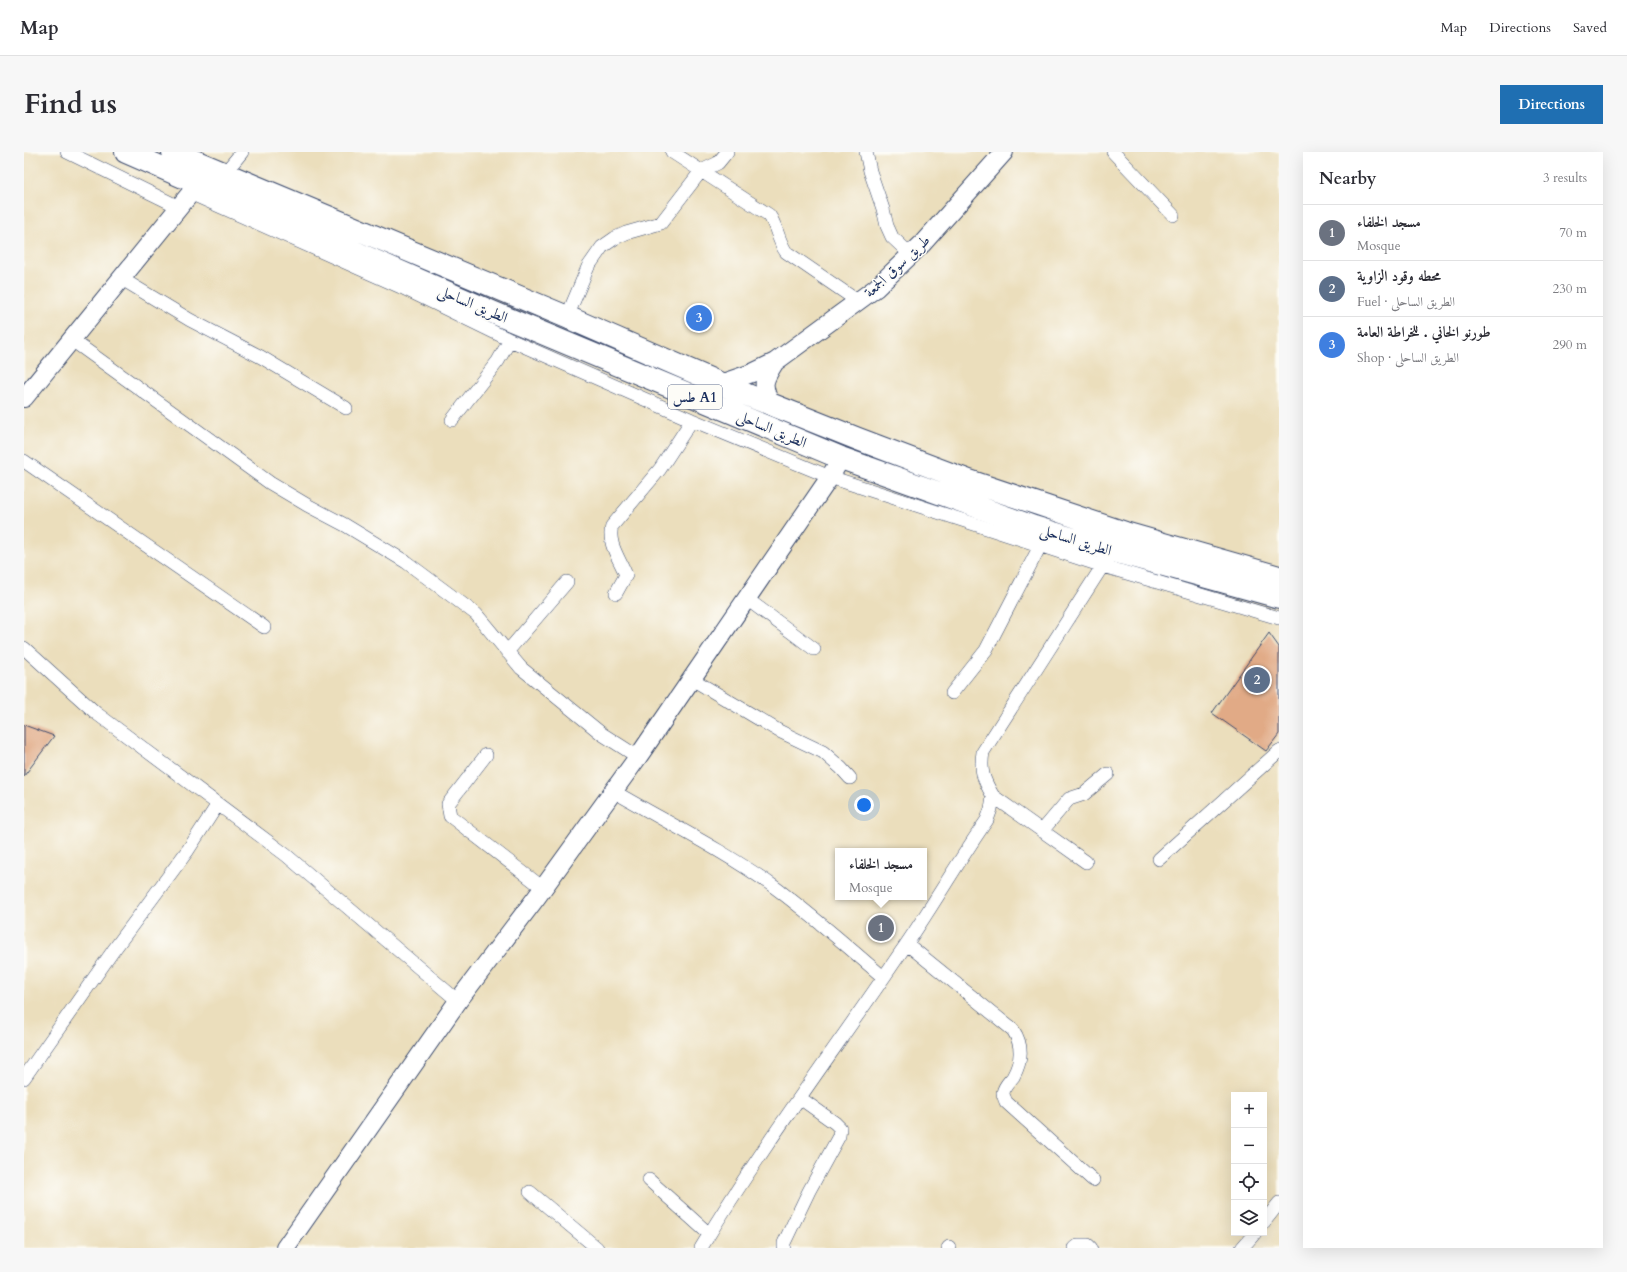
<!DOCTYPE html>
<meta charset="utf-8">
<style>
body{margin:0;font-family:Cardo,Amiri,serif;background:#f7f7f7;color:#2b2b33}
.controls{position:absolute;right:12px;bottom:12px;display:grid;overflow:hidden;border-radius:0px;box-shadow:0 4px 16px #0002}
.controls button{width:36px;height:36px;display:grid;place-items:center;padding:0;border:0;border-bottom:1px solid #e1e1e2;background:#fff;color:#2b2b33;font:20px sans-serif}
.you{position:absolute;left:840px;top:653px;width:14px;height:14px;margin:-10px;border:3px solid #fff;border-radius:50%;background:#1a73e8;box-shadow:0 0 0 6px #1a73e833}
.badge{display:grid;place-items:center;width:26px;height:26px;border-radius:50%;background:#1f6fb2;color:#fff;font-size:13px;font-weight:700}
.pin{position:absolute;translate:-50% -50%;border:2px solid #fff;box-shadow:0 1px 4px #0006}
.popup{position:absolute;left:811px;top:696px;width:92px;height:52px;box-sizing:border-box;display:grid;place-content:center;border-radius:0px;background:#fff;filter:drop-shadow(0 1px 3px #0005);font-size:13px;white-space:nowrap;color:#7c7c81}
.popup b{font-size:15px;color:#2b2b33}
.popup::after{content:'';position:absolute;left:50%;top:100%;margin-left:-8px;border:8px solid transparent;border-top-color:#fff}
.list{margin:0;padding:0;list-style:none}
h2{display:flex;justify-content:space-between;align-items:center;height:52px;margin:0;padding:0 16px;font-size:17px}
h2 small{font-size:13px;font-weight:400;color:#7c7c81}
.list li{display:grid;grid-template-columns:26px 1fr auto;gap:12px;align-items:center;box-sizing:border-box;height:56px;padding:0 16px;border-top:1px solid #e1e1e2}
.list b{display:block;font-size:15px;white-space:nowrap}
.list p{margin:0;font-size:13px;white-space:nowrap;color:#7c7c81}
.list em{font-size:13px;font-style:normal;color:#7c7c81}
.icon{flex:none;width:22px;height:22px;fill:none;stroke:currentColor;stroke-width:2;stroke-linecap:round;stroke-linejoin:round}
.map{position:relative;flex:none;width:1255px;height:1096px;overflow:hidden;border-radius:0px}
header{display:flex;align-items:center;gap:24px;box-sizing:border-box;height:56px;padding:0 20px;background:#fff;border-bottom:1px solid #e1e1e2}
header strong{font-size:19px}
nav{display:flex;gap:22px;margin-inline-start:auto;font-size:14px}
.intro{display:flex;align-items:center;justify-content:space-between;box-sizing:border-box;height:96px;padding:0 24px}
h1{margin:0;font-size:28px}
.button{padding:10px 18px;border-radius:0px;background:#1f6fb2;color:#fff;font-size:14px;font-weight:700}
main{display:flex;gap:24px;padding:0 24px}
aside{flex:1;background:#fff;border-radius:0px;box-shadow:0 4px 16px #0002}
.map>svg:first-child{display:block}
.building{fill:#e1aa86}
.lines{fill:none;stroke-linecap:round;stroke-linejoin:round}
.street-casing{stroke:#3a496c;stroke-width:14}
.secondary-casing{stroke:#3a496c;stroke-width:20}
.highway-casing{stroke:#3a496c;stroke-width:24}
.street{stroke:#fff;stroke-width:13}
.secondary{stroke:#fff;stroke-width:18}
.highway{stroke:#fff;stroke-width:22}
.labels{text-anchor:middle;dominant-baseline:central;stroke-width:3;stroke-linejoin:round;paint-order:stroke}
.shield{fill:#fdfcf7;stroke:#5f6c8c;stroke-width:1}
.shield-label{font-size:14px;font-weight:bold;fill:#1b2f5e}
.street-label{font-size:15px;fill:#1b2f5e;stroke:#fdfcf7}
</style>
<header>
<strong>Map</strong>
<nav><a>Map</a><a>Directions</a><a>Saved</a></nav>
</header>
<div class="intro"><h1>Find us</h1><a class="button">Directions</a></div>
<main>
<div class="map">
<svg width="1255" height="1096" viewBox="0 0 1255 1096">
<rect width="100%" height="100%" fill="#fdfcf7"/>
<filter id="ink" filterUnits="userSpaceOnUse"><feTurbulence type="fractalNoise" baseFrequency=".025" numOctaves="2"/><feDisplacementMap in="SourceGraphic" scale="8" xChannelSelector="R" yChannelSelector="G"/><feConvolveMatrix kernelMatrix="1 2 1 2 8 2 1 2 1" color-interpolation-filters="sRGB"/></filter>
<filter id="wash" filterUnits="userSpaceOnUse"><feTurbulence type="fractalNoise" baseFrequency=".012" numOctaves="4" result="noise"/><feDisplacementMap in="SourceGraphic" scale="16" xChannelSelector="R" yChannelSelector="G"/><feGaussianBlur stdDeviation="0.9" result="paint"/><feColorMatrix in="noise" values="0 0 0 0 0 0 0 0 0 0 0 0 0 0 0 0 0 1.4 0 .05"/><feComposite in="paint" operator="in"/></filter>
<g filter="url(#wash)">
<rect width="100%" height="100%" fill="#ebdebc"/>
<g id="blocks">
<path class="building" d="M1245,481L1255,495V582L1242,599L1188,561Z
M0,573L30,584L0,624Z"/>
</g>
</g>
<g filter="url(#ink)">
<use href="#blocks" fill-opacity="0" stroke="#3a496c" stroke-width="1"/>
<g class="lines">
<defs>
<path id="street" d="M43,0L155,55
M648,0L745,63C753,74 754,89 762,100L835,150
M842,0L846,19L859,57L863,74L868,85L887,103
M1089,0L1149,63
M200,22L218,0
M166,41L377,135L486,188L668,268L806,325L1079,414L1255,466
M98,127L166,168L237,205L322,256
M543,165L564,115L578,95L591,86L602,81L637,71L677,19L694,11L703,0
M48,188L246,331L283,353L321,373L382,410L452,462L497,516L578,582L614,605
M428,268L474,209L486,188
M0,309L240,475
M592,441L602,423C596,407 583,392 588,374L636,317L668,268
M723,447L790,497
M0,496L72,561L262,703L434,849
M483,500L543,430
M668,527L755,579L799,600L817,616L826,626
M928,541L962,498L1016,394
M462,603L424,652L426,664L519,736
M589,639C642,670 699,698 749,734C787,762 823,794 859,825
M1018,679L1045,647L1060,642L1084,622
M1135,707L1255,599
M1062,710L969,644C959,627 956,619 959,600L1083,407
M883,792L989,878C999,893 998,909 989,925C985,930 980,934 979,941C979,944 981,947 982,950L1069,1028
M0,926L89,799L164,698L194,652
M625,1028L685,1082
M506,1040L573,1096
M1240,1070L1255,1051
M677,1096C738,994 810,899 877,800C907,757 933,711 963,668L967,657L969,644
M760,1096V1091L785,1039L815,984L816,976L811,971L776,946
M924,1096L925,1095
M1050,1096L1054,1093H1064L1067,1096
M1218,1096L1231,1081"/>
<path id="secondary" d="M696,232L728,221L751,210L852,136L898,92L980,0
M0,246L174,32
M747,253C737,232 739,229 751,210
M261,1096L434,849L512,746L614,605L806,325L817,306"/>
<path id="highway" d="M102,0L468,160L817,306L1010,375L1089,399L1255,445
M149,0L543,165L711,238L834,287L945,329L1101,381L1255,425"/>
</defs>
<use href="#street" class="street-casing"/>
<use href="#secondary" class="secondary-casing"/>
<use href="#highway" class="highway-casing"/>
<use href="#street" class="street"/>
<use href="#secondary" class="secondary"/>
<use href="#highway" class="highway"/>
</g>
</g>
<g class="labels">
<rect class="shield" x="644" y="233" width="54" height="24" rx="3"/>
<g class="shield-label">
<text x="671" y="245">طس A1</text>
</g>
<g class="street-label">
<text transform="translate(873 114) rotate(-43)">طريق سوق الجمعة</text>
<text transform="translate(449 152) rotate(23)">الطريق الساحلى</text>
<text transform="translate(748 277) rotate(23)">الطريق الساحلى</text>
<text transform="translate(1052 388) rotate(17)">الطريق الساحلى</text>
</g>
</g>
</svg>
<div class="controls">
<button>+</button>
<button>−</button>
<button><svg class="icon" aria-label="locate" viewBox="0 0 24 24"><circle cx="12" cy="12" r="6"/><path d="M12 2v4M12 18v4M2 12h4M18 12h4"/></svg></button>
<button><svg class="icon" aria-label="layers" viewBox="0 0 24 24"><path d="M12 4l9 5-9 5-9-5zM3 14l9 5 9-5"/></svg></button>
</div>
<div class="you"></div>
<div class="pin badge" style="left:857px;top:776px;background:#6b7280">1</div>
<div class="popup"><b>مسجد الخلفاء</b>Mosque</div>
<div class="pin badge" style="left:1233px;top:528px;background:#5c6f8a">2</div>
<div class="pin badge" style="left:675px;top:166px;background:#3f7fe0">3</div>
</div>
<aside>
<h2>Nearby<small>3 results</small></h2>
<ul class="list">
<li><span class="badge" style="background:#6b7280">1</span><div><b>مسجد الخلفاء</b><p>Mosque</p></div><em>70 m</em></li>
<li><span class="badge" style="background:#5c6f8a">2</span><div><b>محطه وقود الزاوية</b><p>Fuel · الطريق الساحلى</p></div><em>230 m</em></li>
<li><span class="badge" style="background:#3f7fe0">3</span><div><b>طورنو الخاني . للخراطة العامة</b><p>Shop · الطريق الساحلى</p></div><em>290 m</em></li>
</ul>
</aside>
</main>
